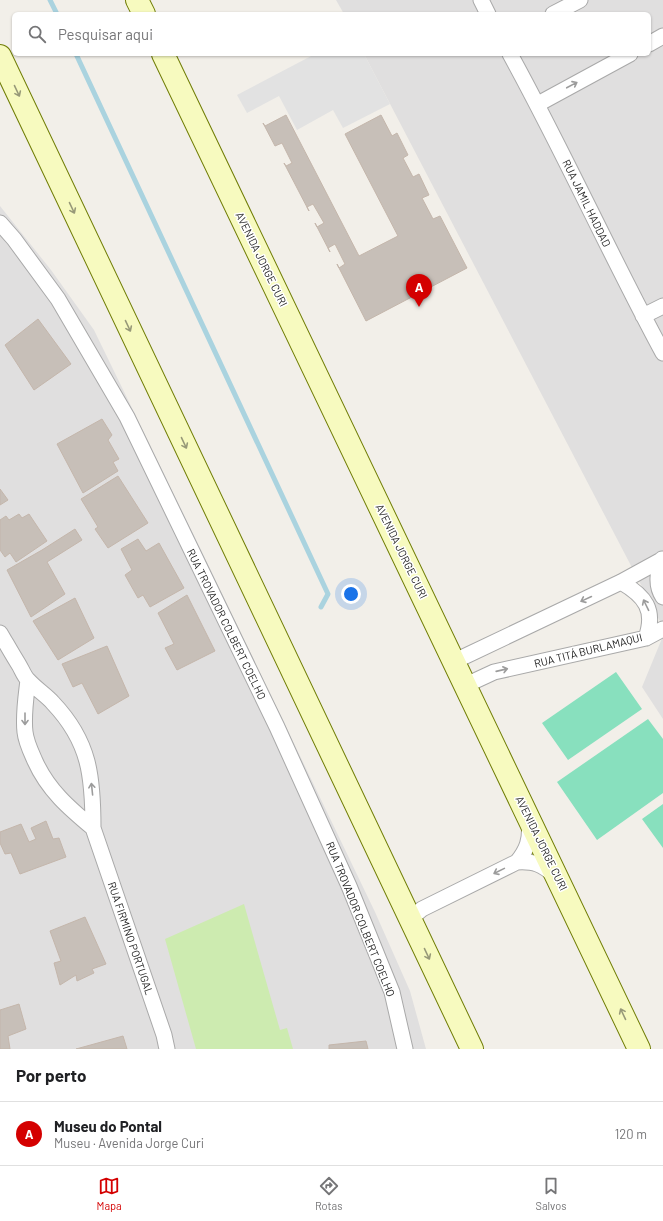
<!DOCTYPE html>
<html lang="pt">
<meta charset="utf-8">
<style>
body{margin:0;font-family:Barlow,sans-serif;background:#f6f6f6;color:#202124}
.you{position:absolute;left:351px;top:594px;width:14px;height:14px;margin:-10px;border:3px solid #fff;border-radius:50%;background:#1a73e8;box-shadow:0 0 0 6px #1a73e833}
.badge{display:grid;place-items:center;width:26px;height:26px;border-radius:50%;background:#d40000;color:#fff;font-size:13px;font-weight:700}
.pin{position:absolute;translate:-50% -33px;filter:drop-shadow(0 1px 2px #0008)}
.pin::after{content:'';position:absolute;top:21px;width:14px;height:12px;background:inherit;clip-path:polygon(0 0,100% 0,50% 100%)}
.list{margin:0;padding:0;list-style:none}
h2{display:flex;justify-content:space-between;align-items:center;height:52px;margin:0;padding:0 16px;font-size:17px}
h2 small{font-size:13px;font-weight:400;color:#757577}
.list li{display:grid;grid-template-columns:26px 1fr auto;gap:12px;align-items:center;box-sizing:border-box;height:64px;padding:0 16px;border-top:1px solid #e0e0e0}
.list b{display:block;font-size:15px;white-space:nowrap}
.list p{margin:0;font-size:13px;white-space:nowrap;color:#757577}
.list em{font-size:13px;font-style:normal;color:#757577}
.icon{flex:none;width:22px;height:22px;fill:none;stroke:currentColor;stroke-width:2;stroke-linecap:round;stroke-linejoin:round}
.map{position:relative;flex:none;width:663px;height:1049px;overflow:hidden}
.search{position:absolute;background:#fff;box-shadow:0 1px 3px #0004;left:12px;right:12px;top:12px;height:44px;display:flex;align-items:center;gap:10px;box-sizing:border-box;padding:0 14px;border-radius:6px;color:#757577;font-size:15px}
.sheet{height:116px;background:#fff}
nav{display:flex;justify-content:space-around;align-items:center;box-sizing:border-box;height:56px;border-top:1px solid #e0e0e0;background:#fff;font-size:11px;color:#757577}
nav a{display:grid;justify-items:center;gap:2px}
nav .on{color:#d40000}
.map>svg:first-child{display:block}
.residential{fill:#e0dfdf}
.grass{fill:#cdebb0}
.pitch{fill:#88e0be}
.parking{fill:#e2e2e2}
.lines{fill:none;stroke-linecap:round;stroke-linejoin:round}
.stream{stroke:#aad3df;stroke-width:5}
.building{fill:#c7bfb8;stroke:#c4b6ab}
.street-casing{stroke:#a9a9a9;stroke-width:17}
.secondary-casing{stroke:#707d05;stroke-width:24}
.street{stroke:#fff;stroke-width:15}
.secondary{stroke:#f7fabf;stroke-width:22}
.oneway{stroke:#9c9c9c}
.oneway2{stroke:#979978}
.labels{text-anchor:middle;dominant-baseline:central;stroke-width:3;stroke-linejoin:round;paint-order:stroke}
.street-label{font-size:11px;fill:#222;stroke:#fff}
</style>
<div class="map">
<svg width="663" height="1049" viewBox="0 0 663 1049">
<rect width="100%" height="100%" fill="#f2efe9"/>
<path class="residential" d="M336,0H663V627L364,54H649V14H344Z
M0,206L51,270L94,330L203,554L375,912L410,991L426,1049H0Z
M663,636V719L642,687Z"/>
<path class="grass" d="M244,904L280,1030L287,1028L293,1049H196L165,939Z"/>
<path class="pitch" d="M616,672L642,709L568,760L542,723Z
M648,719L663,739V793L597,840L557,782Z
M663,804V848L642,819Z"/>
<path class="parking" d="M315,54H364L390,104L343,128L333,110L297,130L279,96L247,113L237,95Z"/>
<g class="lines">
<path class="stream" d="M50,0L57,14
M76,54L328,594L321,607"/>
</g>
<path class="building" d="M286,115L359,256L398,236L345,134L381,115L392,136L397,133L408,155L403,158L413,177L419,174L429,195L422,198L433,219L440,216L467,268L366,321L337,264L339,268L345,264L335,244L328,248L330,252L315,223L317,227L324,223L313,204L307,207L309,211L284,163L286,166L292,163L282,143L275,146L263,123L265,126Z
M38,319L71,364L34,390L5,345Z
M102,419L112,435L108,440L119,459L113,462L118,471L83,493L57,444Z
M118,476L148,523L108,548L95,529L98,527L81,499Z
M0,489L8,500L0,505Z
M19,514L22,518L29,514L47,541L16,562L10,553L5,557L0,550V520L6,516L9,520Z
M75,529L82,540L47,562L65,594L31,617L7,570L42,550Z
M138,539L146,551L159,543L184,588L150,607L143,595L138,598L125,575L132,570L121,549Z
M187,595L215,651L177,670L165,648L174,644L158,613Z
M75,598L94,638L58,660L33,621Z
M107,646L129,696L98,714L82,683L73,687L62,664Z
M46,821L53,839L59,838L66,857L20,874L11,853L5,854L0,843V832L21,824L29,842L36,839L31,828Z
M85,917L106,964L92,969L94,973L77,981L76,975L60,985L54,963L61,961L50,931Z
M19,1004L26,1029L8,1036L10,1049H0V1010Z
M123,1036L127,1049H76Z
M366,1041L368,1049H329V1045Z"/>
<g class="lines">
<defs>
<path id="street" d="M481,0L488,14
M553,14L580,0
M649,44L663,36
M510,54C564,152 610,255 663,353
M538,104L630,54
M0,223L14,239L58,299L127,417L277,727L349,886L392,992L405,1049
M643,316L663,306
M662,559C658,572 655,585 663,597
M621,582C645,596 656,610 646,638
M0,633C6,643 12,654 19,665C22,670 24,676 28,680C36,689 46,695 53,703C90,742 93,777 93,828L164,1035L167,1049
M455,661L621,582L663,559
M28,680C26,697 23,715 25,732C26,742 31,752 35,761C48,790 69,808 93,828
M466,685L494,672L646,638L663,629
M517,862C527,850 531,839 529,823
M410,919L422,909L517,862C534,861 542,864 555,876"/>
<path id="secondary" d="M137,0L144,14
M163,54L639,1049
M0,56L472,1049"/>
</defs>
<use href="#street" class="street-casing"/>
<use href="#secondary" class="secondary-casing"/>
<use href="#street" class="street"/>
<use href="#secondary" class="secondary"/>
</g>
<defs><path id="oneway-shaft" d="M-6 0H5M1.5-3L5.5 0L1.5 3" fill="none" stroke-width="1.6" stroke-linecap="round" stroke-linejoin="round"/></defs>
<g class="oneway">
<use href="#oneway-shaft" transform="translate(572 85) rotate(-28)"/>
<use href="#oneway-shaft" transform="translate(586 599) rotate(155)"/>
<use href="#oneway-shaft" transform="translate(646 605) rotate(-116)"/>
<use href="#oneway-shaft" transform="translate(502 670) rotate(-13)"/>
<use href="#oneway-shaft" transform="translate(25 719) rotate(90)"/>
<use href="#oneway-shaft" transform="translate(92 789) rotate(-96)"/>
<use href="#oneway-shaft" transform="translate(499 871) rotate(154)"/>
</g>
<g class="oneway2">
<use href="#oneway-shaft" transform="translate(17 91) rotate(65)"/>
<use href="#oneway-shaft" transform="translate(72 208) rotate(65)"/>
<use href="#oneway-shaft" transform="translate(128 326) rotate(65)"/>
<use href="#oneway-shaft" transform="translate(184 443) rotate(65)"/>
<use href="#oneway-shaft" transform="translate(427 954) rotate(65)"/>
<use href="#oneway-shaft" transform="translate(623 1014) rotate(-115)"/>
</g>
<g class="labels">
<g class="street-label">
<text transform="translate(587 203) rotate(64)">RUA JAMIL HADDAD</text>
<text transform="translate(262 259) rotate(64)">AVENIDA JORGE CURI</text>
<text transform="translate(402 551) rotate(64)">AVENIDA JORGE CURI</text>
<text transform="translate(227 624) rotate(64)">RUA TROVADOR COLBERT COELHO</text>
<text transform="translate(588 650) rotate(-14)">RUA TITÁ BURLAMAQUI</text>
<text transform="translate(542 843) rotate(64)">AVENIDA JORGE CURI</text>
<text transform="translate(361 919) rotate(68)">RUA TROVADOR COLBERT COELHO</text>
<text transform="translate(131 938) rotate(71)">RUA FIRMINO PORTUGAL</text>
</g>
</g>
</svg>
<div class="you"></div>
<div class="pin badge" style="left:419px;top:307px">A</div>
<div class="search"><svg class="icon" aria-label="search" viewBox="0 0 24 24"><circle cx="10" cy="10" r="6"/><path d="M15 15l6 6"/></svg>Pesquisar aqui</div>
</div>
<section class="sheet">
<h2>Por perto<small></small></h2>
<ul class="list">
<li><span class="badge">A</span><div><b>Museu do Pontal</b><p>Museu · Avenida Jorge Curi</p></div><em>120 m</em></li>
</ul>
</section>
<nav>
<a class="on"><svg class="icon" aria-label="map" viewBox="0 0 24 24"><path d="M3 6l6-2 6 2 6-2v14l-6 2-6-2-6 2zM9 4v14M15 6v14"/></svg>Mapa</a>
<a><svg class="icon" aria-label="directions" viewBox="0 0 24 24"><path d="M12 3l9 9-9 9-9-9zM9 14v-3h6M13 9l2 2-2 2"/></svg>Rotas</a>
<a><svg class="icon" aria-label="saved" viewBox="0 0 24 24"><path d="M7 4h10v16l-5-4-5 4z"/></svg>Salvos</a>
</nav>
